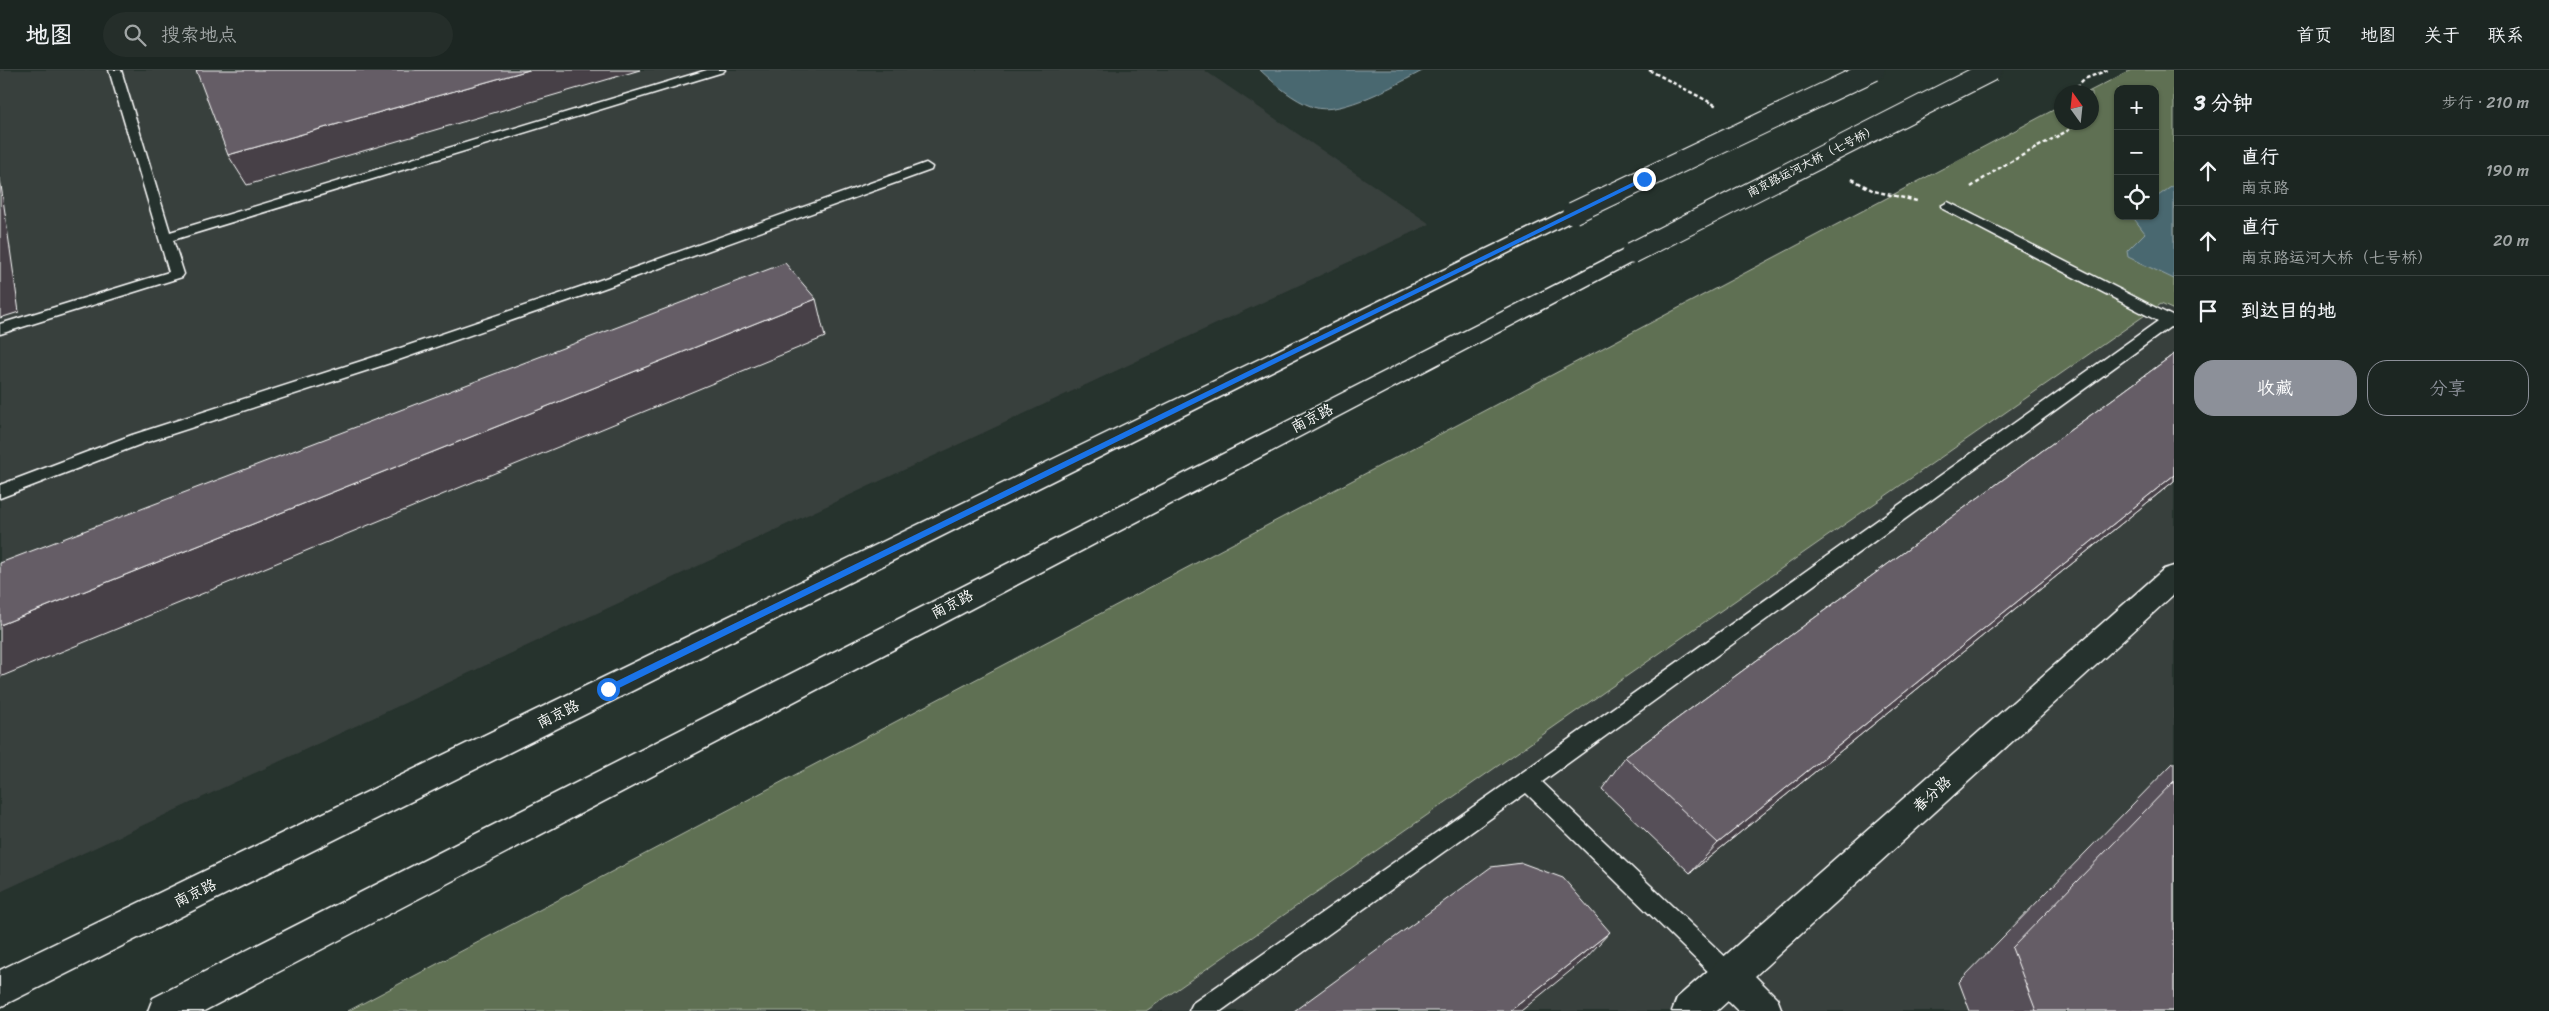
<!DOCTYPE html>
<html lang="zh">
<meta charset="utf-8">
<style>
body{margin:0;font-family:Sriracha,"LXGW WenKai TC",sans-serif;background:#252e2a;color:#f1f3f6}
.controls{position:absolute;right:15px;top:15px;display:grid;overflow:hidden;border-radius:10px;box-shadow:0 1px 4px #0004}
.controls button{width:45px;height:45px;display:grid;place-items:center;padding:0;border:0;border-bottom:1px solid #3a4340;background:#1c2622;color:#f1f3f6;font:25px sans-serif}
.compass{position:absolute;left:2054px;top:15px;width:45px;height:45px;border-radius:50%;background:#1c2622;box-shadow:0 1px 4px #0004;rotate:345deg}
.stop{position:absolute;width:15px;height:15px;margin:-11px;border:4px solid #1a73e8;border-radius:50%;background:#fff}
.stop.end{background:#1a73e8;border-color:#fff;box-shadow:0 1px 5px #0008}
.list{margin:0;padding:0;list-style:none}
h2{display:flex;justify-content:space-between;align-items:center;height:65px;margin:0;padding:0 20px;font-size:21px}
h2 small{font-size:16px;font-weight:400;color:#a0a5a5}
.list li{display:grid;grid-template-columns:32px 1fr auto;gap:15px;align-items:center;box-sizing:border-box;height:70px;padding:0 20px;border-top:1px solid #3a4340}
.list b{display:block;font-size:19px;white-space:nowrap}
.list p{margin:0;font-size:16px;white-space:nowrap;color:#a0a5a5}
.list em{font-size:16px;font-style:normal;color:#a0a5a5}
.actions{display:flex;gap:10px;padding:15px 20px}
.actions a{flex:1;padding:11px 0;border:1px solid #8c9099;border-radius:20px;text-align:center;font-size:18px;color:#8c9099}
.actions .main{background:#8c9099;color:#fff}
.icon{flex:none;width:28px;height:28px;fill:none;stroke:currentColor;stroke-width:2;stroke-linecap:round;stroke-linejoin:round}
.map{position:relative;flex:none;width:2174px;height:941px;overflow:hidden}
header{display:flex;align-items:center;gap:30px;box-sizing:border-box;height:70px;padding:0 25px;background:#1c2622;border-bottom:1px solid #3a4340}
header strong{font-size:24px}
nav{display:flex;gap:28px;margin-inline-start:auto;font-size:18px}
.search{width:350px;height:45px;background:#252e2a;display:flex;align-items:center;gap:12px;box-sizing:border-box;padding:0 18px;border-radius:28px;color:#a0a5a5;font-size:19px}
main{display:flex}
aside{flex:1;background:#1c2622}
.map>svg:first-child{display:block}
.built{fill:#39403e}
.green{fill:#5f7052;stroke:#afb8a8;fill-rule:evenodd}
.water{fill:#4a6770;stroke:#92a4a9}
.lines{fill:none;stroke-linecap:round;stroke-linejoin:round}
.service-casing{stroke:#fff;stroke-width:3}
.minor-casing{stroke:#fff;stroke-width:3}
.primary-casing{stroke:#fff;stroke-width:3}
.path{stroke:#fff;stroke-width:2.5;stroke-dasharray:4 2.5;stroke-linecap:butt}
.service{fill:#26332d;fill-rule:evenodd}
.minor{fill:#26332d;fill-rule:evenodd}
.primary{fill:#26332d;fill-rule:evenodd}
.primary-bridge-casing{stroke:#fff;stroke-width:23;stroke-linecap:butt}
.primary-bridge{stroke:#26332d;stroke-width:21}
.wall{fill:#575058;stroke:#fff}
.shaded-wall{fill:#474147;stroke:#fff}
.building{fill:#655d66;stroke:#fff}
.route{fill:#1a73e8}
.labels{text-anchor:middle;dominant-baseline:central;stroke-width:4;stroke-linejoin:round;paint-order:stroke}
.far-street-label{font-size:12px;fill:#fff;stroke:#26332d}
.street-label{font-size:15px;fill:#fff;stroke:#26332d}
</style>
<header>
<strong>地图</strong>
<div class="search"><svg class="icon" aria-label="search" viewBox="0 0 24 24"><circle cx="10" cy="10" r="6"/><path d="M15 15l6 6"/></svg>搜索地点</div>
<nav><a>首页</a><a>地图</a><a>关于</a><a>联系</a></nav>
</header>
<main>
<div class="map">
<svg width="2174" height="941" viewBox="0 0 2174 941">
<rect width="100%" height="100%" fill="#26332d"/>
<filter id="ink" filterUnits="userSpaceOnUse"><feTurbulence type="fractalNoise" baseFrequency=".02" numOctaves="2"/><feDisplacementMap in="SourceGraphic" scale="10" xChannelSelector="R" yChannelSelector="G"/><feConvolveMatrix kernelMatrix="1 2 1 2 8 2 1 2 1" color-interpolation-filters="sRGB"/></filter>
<g filter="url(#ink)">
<path class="built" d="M0,0H1204L1430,154L0,822Z
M1917,111L2174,240V941H348Z"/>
<path class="green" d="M2131,0H2174V240L2161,234L1146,941H348L2061,36L2062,52H2092V22H2088ZM2118,19H2155V146H2118Z"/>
<path class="water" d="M1260,0H1424C1399,13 1340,47 1313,37C1293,30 1275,14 1260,0Z
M2174,115V209L2128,187L2127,181L2145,163L2132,146H2155V128Z"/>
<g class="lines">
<defs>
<path id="service" d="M109,0H121L170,162L707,0H725L723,2L173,170L184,204L182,207L0,264V254L169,202Z
M926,93L932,97L931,100L599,220L387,294L144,373L0,428V415L132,365L377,286L589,214Z
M1948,132L2174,247V258L2170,257L1542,712L1737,898L1740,906L1737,914L1729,917L1721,914L1526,723L1221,941H1189L1193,933L1520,704L2158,251L1943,139L1941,136Z"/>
<path id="minor" d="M2174,496V524L1755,906L1777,928L1782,941H1738L1728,931L1717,941H1672L1677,928L2164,499Z"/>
<path id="primary" d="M1573,137L1580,139L1584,143L1580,147L0,937V900Z
M1632,176L1640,178L1643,183L1640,188L204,941H148L153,928Z"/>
</defs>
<use href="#service" class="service-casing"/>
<use href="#minor" class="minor-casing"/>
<use href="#primary" class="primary-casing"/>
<path class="path" d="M1649,0L1717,36
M2072,22L2084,9L2108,0
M1852,109L1874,121L1917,131
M1971,117L2001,97L2078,55V52"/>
<use href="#service" class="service"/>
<use href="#minor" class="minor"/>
<use href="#primary" class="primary"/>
<defs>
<path id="primary-bridge" d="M1573,143L1874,0
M1632,183L1992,0"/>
</defs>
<use href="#primary-bridge" class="primary-bridge-casing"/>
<use href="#primary-bridge" class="primary-bridge"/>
</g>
<path class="wall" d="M2174,284V411L1690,803L1602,719L1625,687Z
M2174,692V941H1970L1959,912Z"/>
<path class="shaded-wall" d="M529,0H640L247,115L228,85Z
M0,108L19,242L0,248Z
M816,229L825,267L0,607V555Z
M2174,405V411L1690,803L1718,773Z
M1610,862L1585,889L1521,941H1510Z"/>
<path class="building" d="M196,0H529L228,85Z
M785,193L816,229L0,555V493Z
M2174,284V405L1718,773L1625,687Z
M2174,711V941H2036L2012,878Z
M1522,793L1563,808L1610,862L1510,941H1294L1491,797Z"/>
</g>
<path class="route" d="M1644,107L1646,110L611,622H605V617Z"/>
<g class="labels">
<g class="far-street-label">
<text transform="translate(1812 91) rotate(-27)">南京路运河大桥（七号桥）</text>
</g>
<g class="street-label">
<text transform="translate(1312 348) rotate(-27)">南京路</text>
<text transform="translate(952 534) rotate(-27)">南京路</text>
<text transform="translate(558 644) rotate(-26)">南京路</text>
<text transform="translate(1932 724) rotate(-42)">春分路</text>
<text transform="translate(195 823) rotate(-26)">南京路</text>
</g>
</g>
</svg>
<div class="controls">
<button>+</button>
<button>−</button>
<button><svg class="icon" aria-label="locate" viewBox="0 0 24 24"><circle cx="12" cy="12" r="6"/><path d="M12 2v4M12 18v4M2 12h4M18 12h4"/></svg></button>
</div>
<svg class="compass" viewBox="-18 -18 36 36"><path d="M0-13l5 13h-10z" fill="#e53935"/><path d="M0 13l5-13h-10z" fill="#a0a5a5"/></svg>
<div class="stop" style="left:608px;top:619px"></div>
<div class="stop end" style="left:1644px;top:109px"></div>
</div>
<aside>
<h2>3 分钟<small>步行 · 210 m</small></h2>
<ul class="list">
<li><svg class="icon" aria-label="ahead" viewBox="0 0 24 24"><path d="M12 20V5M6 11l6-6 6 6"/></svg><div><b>直行</b><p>南京路</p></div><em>190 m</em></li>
<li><svg class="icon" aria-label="ahead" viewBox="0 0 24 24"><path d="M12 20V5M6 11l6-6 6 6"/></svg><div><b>直行</b><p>南京路运河大桥（七号桥）</p></div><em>20 m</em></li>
<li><svg class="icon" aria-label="arrive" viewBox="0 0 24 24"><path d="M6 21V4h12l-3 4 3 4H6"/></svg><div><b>到达目的地</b></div></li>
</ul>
<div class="actions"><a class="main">收藏</a><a>分享</a></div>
</aside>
</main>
